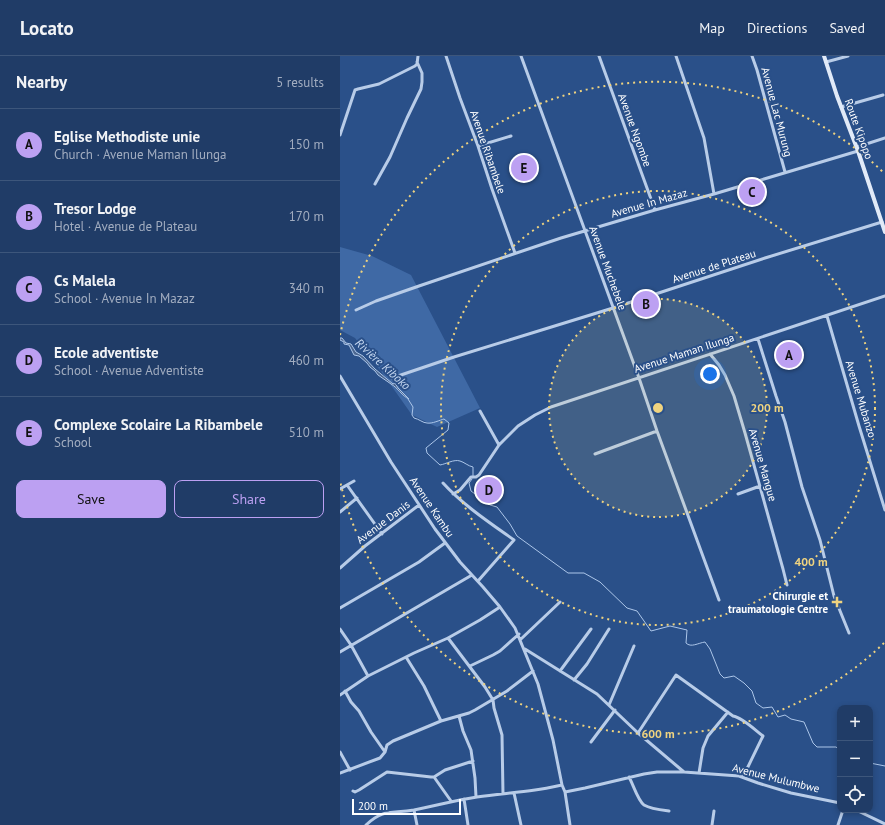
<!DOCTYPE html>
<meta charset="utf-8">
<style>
body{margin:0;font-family:"PT Sans",sans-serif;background:#28436d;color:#f1f3f6}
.controls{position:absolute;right:12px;bottom:12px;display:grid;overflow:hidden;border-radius:8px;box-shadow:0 2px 6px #0003}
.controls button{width:36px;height:36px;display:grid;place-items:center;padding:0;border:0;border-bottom:1px solid #3d567b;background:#203c67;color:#f1f3f6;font:20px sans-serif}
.scale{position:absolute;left:12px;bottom:10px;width:109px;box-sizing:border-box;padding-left:4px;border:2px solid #fff;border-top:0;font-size:11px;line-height:14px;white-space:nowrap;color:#fff;-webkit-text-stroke:3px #2a5089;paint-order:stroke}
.you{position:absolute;left:370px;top:318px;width:14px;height:14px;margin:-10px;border:3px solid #fff;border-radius:50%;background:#1a73e8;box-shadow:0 0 0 6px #1a73e833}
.badge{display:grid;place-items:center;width:26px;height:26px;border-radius:50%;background:#bca0f2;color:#111;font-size:13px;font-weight:700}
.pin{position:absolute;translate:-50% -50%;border:2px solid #fff;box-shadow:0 1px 4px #0006}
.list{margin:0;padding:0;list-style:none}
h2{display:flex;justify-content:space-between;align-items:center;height:52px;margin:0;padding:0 16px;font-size:17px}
h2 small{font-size:13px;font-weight:400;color:#a2adc0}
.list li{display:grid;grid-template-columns:26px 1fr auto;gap:12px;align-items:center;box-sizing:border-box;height:72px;padding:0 16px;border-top:1px solid #3d567b}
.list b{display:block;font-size:15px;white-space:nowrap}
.list p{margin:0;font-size:13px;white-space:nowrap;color:#a2adc0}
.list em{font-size:13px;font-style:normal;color:#a2adc0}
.actions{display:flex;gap:8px;padding:12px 16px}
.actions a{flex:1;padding:9px 0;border:1px solid #bca0f2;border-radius:8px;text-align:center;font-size:14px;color:#bca0f2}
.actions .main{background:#bca0f2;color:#111}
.icon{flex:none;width:22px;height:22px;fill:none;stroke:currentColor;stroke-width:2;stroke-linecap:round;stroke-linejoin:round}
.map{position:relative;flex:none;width:545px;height:769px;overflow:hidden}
header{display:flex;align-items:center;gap:24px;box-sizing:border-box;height:56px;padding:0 20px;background:#203c67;border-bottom:1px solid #3d567b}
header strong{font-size:19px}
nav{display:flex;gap:22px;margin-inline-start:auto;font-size:14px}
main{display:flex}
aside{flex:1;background:#203c67}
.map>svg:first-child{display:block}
.green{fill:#3f69a5}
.water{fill:#4c6790;stroke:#acc6e9}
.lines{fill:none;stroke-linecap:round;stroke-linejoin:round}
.stream{stroke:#acc6e9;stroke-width:1}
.minor{stroke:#b8cce8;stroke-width:3}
.secondary{stroke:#e1eaf8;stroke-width:4}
.ring{fill:none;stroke:#efd37f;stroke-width:2;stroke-dasharray:2 4}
.poi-dot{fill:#efd37f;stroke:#2a5089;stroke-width:1.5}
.labels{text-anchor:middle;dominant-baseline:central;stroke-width:4;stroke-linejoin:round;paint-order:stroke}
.street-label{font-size:11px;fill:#fff;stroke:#2a5089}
.poi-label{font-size:11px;font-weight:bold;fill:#fff;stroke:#2a5089;text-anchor:end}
.water-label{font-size:12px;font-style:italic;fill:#c3d6f0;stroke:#2a5089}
.centre{fill:#efd37f;stroke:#2a5089;stroke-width:2}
.ring-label{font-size:12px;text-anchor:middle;font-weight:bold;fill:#efd37f;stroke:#2a5089;stroke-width:4;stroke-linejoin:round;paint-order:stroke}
</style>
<header>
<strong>Locato</strong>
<nav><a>Map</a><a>Directions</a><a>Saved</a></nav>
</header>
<main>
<aside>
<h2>Nearby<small>5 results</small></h2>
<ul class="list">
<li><span class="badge">A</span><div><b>Eglise Methodiste unie</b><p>Church · Avenue Maman Ilunga</p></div><em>150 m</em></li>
<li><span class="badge">B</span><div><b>Tresor Lodge</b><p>Hotel · Avenue de Plateau</p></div><em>170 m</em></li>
<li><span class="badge">C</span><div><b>Cs Malela</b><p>School · Avenue In Mazaz</p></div><em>340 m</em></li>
<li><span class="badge">D</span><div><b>Ecole adventiste</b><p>School · Avenue Adventiste</p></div><em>460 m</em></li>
<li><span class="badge">E</span><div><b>Complexe Scolaire La Ribambele</b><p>School</p></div><em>510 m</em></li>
</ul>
<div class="actions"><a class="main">Save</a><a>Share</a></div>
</aside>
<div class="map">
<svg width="545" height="769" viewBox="0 0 545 769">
<rect width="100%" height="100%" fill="#2a5089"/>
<path class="green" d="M0,191L32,200L71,219L140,352L97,371L72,359L43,318L15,282L0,274Z"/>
<path class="water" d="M0,282H2L6,287L11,288L16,296L23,300L35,313L53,328L55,327L58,332L69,343C62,340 58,332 51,328L38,319L35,315L30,311L27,307L19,300L14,299L9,289L4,288V286L0,284Z"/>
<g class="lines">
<path class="stream" d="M68,343L73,351L72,359L74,362C79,363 83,367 87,367C92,368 100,364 104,363L109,367L108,374L86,392L87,397L100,409C106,408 114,403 120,405C124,406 128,410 133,411V420
M132,423L129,427L131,435L150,449L157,451L170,468L177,480L228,517H244L260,526L287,552L297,555L311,575L330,570L347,574L346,587C351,592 358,587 365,586L370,593L380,618L384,622L394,620L404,627L412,635L416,647L423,652L432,651L438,661L445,659L451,663L464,666L473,687L477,691H496L500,694
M530,707L545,710"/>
<path class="minor" d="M106,0L120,42L138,90L152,133L175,197
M181,0L299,322L317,375L379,544
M259,0L315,154
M336,0L364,82L374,138
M412,0L417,14L445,116
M486,6L508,0
M501,51L543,39
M0,79L15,34L18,33L39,28L75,10L77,8L78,0
M138,90L171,80
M517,91L545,82
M35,128L50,101L67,62L81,33L82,26V17L77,6
M16,254L36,245L79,230L221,182L315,154L374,138L518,95
M487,260L519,370L545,454
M418,283L436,340L445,366L462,431L480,484L494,540L509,577
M370,298L379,309L385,319L394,340L405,377L443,513L447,529
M0,320L51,406L95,473L120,506L143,531L160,551L175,572L198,628L213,684L222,729L225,736L230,769
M52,322L114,301L273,252L425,202L542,166
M140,355L159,389
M255,398L317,375
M103,427C123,449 150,467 174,484L138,525
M7,429L42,478
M0,433L14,425
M113,438L120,434L131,421H136L139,419L159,389L178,370L195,359L211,351L545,240
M398,438L420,430
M0,456L17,442
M0,512L25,490L79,449
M0,552L79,506L105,487
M0,573L11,589L28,620
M108,582L145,631L153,644L154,652L162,679L163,738
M181,583L220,546
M185,593L257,638L298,677L344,716
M0,596L132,519
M66,601L84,630L101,665
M130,610L153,599L160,595L179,578
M220,615L251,573
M234,624L247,608L269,573
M5,635L11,646L19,655L31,676L45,696
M0,639L28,620L74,597L108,582L140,564L160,551
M269,649L294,590
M119,660L123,675L131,694L135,722L136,741
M298,677L336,619L393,660C403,662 415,674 423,680L403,721
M251,686L275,654
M0,696L10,714
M0,717L40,702L45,696L47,689L53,685L101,665L129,657L135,654L167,635L193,615
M359,717L363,692L368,680L388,656
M94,721L111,745
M289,721C293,728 298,745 304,749C311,753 321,754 329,755
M13,735L15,736L19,734L47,716L91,721H94L105,714L133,705
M225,736L245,732L304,718L317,716H344L399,720L418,727L451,737L500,747
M174,737L181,769
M124,743L128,769
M74,754L77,769
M516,754L545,768
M26,769C44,752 52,758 74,754C95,750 116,744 137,741C156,738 175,737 195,734C204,733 213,731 222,729
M372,769L374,755
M498,769L503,754"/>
<path class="secondary" d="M484,0L497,40L518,95L545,176"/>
</g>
<circle cx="318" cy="352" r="109" fill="#efd37f" fill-opacity=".12"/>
<g class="ring">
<circle cx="318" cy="352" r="109"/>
<circle cx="318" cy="352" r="217"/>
<path d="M544 587A326 326 0 0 1 0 425M0 279A326 326 0 0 1 544 117"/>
</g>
<path class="poi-dot" d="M495 540h4v4h4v4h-4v4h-4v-4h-4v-4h4z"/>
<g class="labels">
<g class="street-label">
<text transform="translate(437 56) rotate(75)">Avenue Lac Murung</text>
<text transform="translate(519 73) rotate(70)">Route Kipopo</text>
<text transform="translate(295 74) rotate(70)">Avenue Ngombe</text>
<text transform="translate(148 96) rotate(71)">Avenue Ribambele</text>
<text transform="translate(309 147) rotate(-16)">Avenue In Mazaz</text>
<text transform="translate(374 210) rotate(-18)">Avenue de Plateau</text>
<text transform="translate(268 212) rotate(70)">Avenue Muchebele</text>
<text transform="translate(344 297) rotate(-18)">Avenue Maman Ilunga</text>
<text transform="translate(521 343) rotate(73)">Avenue Mubanzo</text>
<text transform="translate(423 409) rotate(74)">Avenue Mangue</text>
<text transform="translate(92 451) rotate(56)">Avenue Kambu</text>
<text transform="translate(43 466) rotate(-37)">Avenue Danis</text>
<text transform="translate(436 722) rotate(14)">Avenue Mulumbwe</text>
</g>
<g class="poi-label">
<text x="488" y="540">Chirurgie et<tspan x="488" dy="13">traumatologie Centre</tspan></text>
</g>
<g class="water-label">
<text transform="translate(43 308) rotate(42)">Rivière Kiboko</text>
</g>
</g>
<circle cx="318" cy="352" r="6" class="centre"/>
<g class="ring-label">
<text x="427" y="356">200 m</text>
<text x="471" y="510">400 m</text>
<text x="318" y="682">600 m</text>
</g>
</svg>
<div class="controls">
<button>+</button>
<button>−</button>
<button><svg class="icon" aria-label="locate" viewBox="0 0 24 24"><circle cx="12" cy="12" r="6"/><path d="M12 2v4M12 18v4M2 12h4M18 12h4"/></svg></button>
</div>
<div class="scale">200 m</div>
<div class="you"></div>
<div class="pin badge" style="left:449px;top:299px">A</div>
<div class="pin badge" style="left:306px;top:248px">B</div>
<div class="pin badge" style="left:412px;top:136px">C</div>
<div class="pin badge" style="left:149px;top:434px">D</div>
<div class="pin badge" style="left:184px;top:112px">E</div>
</div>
</main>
